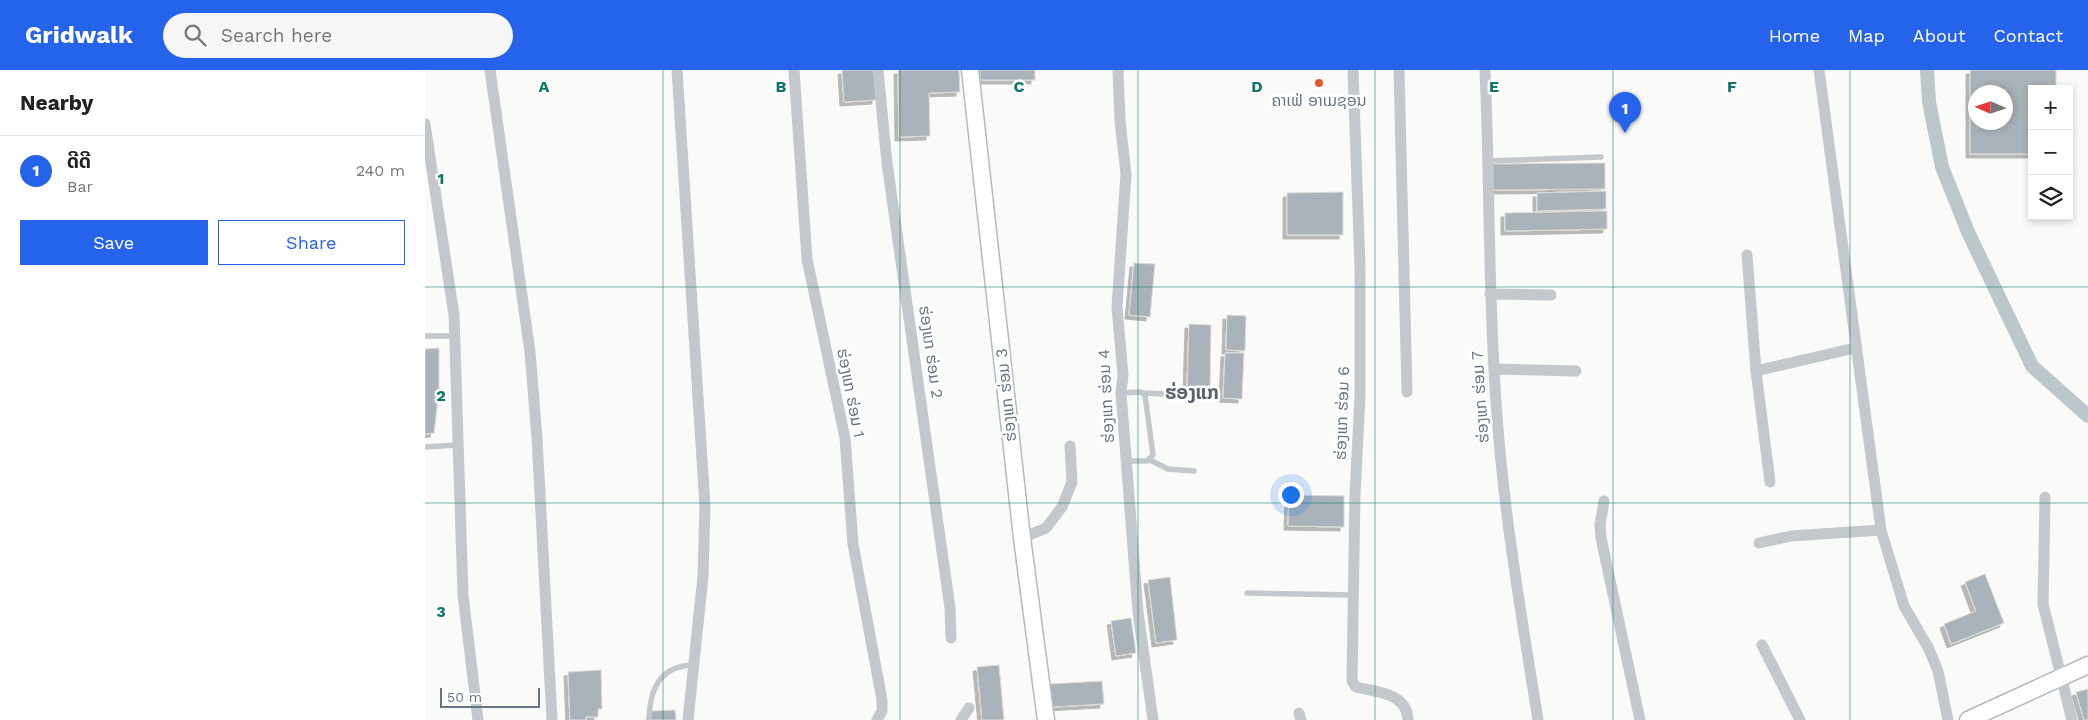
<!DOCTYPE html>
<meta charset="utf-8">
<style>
body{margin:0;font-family:"Work Sans","Noto Sans Lao",sans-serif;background:#f6f6f6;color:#222}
.controls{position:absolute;right:15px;top:15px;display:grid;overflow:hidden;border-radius:0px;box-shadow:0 2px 8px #0003}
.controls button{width:45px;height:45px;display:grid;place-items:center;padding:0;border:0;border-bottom:1px solid #e0e0e0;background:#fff;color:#222;font:25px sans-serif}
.compass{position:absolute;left:1543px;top:15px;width:45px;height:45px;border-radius:50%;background:#fff;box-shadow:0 2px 8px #0003;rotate:273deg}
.scale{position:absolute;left:15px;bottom:12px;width:100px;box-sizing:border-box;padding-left:5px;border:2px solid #657683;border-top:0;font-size:14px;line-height:18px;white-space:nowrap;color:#657683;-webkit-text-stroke:4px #fff;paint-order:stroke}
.you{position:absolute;left:865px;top:424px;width:18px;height:18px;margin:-12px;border:4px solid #fff;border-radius:50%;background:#1a73e8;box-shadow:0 0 0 8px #1a73e833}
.badge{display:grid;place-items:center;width:32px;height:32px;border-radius:50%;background:#2563eb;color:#fff;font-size:16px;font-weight:700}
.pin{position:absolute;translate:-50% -41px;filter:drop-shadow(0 1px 2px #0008)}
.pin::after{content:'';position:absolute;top:26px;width:18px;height:15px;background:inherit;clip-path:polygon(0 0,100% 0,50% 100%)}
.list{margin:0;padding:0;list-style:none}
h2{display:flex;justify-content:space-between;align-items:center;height:65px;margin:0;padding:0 20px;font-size:21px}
h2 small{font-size:16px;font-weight:400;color:#767676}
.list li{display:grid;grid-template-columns:32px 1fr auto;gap:15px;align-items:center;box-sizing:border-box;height:70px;padding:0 20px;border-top:1px solid #e0e0e0}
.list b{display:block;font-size:19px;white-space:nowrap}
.list p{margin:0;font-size:16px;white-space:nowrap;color:#767676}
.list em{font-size:16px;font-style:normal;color:#767676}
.actions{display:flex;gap:10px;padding:15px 20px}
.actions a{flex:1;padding:11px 0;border:1px solid #2563eb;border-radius:0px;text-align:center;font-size:18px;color:#2563eb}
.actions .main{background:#2563eb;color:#fff}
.icon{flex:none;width:28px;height:28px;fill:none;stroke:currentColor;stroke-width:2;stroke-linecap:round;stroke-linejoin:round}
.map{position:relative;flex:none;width:1663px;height:650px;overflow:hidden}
header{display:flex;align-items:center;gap:30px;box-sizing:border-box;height:70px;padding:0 25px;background:#2563eb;color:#fff}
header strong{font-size:24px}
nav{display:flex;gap:28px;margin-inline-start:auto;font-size:18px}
.search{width:350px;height:45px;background:#f6f6f6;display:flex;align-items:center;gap:12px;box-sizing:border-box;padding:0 18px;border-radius:28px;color:#767676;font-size:19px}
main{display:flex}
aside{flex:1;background:#fff}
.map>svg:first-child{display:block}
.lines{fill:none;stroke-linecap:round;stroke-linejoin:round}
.canal{stroke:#bbc7cb;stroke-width:14}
.building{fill:#aab3b9;stroke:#dcdcda;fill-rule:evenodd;filter:url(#shadow)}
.secondary-casing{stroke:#b3babf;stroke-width:19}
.lane{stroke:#c3c8cc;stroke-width:5.5}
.street{stroke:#c3c8cc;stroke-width:11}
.secondary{stroke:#fff;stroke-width:16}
.grid{fill:none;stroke:#0f766e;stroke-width:1;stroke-opacity:0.55}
.poi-dot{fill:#e4572e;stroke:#fff;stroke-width:2}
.labels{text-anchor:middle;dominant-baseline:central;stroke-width:5;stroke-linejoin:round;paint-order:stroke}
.poi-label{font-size:16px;fill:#657683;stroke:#fff}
.street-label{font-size:16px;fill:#657683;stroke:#fff}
.quarter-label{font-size:19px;font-weight:bold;fill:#57646e;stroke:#fff}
.grid-label{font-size:16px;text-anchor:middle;font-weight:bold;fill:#0f766e;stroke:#fff;stroke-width:5;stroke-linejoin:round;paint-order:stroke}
</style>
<header>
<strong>Gridwalk</strong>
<div class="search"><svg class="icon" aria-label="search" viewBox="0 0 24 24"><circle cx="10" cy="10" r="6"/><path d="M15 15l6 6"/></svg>Search here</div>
<nav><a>Home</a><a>Map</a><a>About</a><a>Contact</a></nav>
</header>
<main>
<aside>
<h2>Nearby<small></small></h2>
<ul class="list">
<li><span class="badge">1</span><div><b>ດີດີ</b><p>Bar</p></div><em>240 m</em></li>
</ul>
<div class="actions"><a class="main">Save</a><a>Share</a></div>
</aside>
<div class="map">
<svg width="1663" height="650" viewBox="0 0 1663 650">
<defs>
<filter id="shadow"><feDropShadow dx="-4" dy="4" stdDeviation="0" flood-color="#0004"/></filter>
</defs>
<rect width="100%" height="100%" fill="#fafaf8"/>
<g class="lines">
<path class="canal" d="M1502,0L1504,32L1517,97L1543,162L1607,296L1663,346"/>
</g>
<path class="building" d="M417,0H449L451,30L419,32Z
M473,0H534L535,22L504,23L505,66L474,67Z
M555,0H610V10H555Z
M1545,0H1631V19H1607V84H1545ZM1550,22H1580V52H1550Z
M1180,93V119L1068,120V94Z
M1181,121V139L1112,141V123Z
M918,122V165H862V123Z
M1182,141V159L1080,161V143Z
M709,193L730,194L725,247L704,245Z
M802,245L821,246L820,281L801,280Z
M764,254L786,255L785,319H762Z
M14,278V321L9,363L0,364V279Z
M800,283H819L817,329L798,328Z
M864,425L919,426V457L863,456Z
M1560,504L1579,553L1526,574L1519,554L1551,541L1540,512Z
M745,507L752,570L731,573L723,510Z
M706,548L711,583L691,586L686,551Z
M574,595L579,650H557L552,597Z
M176,600L177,639H173V647H161V650H145L143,602Z
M677,611L679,634L627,637L625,614Z
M1663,619V650H1659L1651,622Z
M250,640L251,650H226V641Z"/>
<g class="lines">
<defs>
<path id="secondary" d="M545,0L597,468L621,650
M1543,650L1663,595"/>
</defs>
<use href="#secondary" class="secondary-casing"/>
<path class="lane" d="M1063,91L1176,87
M0,266H30
M696,323L716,322L720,325L728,385L722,391H700
M718,323L791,326
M0,377L33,375
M725,390L743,399L769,401
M822,523L927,525
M224,650C225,619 234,596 269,595"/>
<path class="street" d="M65,0L105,282L112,368L127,650
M252,0L280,436L278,506L263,650
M369,0L382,189L420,368L428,474L457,630V641L452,650
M453,0L462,93L525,538L526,568
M693,0L695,51L701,104L692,237L698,305L696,323L713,542L728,650
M928,0L935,198V326L930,424L927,611L931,617C952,622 982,623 983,650
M974,0L982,322
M1060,0C1065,111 1063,221 1071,332C1078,439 1096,544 1113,650
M1394,0L1456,460L1479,536L1504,579L1513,601L1523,650
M0,54L29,245L38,525L53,650
M1322,185L1331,301L1345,412
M1065,224L1126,225
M1069,299L1151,301
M1331,301L1430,278
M1620,427L1618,534L1647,650
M1179,431L1175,455L1176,468L1215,650
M597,468L621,458L637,437L647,412L645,376
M1334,473L1366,466L1456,460
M1337,575L1375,650
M874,643L876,650
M536,650L544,638"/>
<use href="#secondary" class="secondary"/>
</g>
<path class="grid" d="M238,0V650M475,0V650M713,0V650M950,0V650M1188,0V650M1425,0V650M0,217H1663M0,433H1663"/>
<circle class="poi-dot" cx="894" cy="13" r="5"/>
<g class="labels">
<g class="poi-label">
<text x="894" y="30">ຄາເຟ່ ອາເມຊອນ</text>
</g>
<g class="street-label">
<text transform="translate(506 282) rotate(82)">ຮ່ອງແກ ຮ່ອມ 2</text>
<text transform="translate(426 323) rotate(79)">ຮ່ອງແກ ຮ່ອມ 1</text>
<text transform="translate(581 325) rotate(-96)">ຮ່ອງແກ ຮ່ອມ 3</text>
<text transform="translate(681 326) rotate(-93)">ຮ່ອງແກ ຮ່ອມ 4</text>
<text transform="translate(1055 327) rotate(-94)">ຮ່ອງແກ ຮ່ອມ 7</text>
<text transform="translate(917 343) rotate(-88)">ຮ່ອງແກ ຮ່ອມ 6</text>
</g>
<g class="quarter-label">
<text x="767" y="322">ຮ່ອງແກ</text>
</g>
</g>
<g class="grid-label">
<text x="119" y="22">A</text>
<text x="356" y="22">B</text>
<text x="594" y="22">C</text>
<text x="832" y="22">D</text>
<text x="1069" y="22">E</text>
<text x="1307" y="22">F</text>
<text x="16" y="114">1</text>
<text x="16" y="331">2</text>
<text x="16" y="547">3</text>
</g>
</svg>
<div class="controls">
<button>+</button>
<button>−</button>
<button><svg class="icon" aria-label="layers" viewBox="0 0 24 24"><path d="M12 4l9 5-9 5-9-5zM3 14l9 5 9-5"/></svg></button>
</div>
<svg class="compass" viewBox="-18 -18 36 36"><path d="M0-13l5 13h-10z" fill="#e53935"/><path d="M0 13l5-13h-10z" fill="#767676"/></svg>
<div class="scale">50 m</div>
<div class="you"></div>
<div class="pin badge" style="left:1200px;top:63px">1</div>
</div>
</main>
